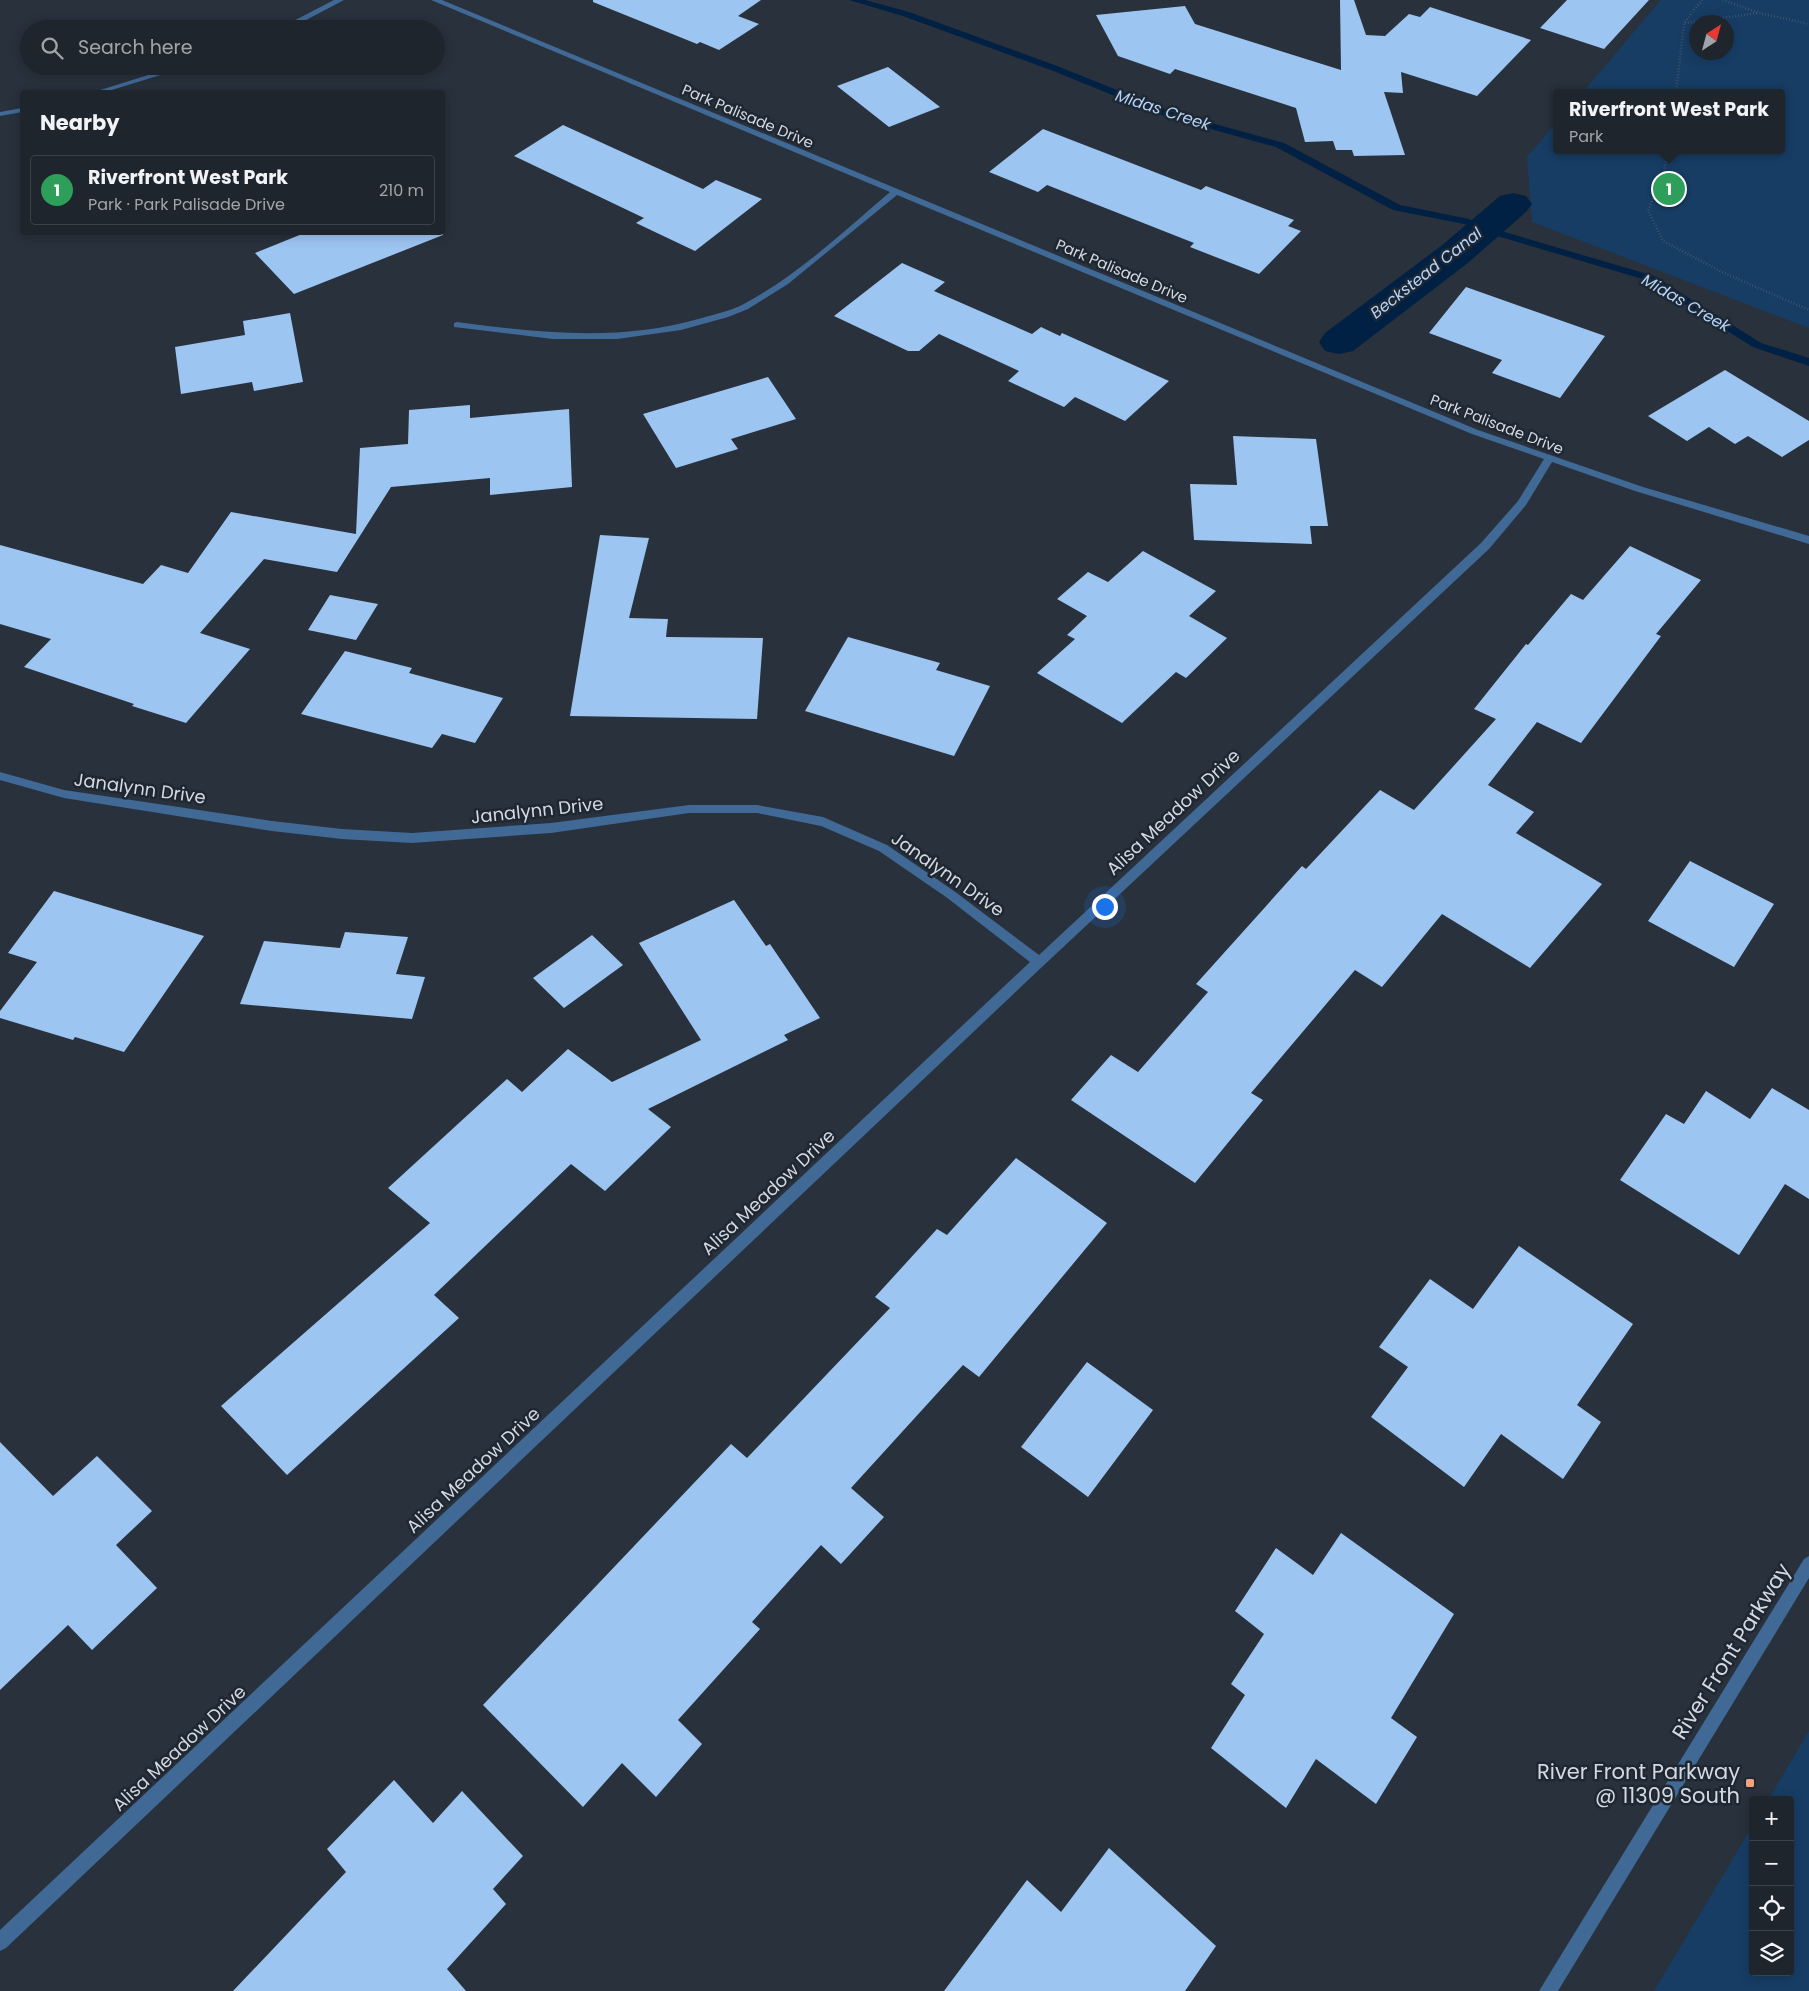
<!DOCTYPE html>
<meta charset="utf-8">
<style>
body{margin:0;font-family:Poppins,sans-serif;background:#2b3139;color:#f1f3f6}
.controls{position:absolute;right:15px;bottom:15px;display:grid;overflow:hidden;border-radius:5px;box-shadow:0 2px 12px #0003}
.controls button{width:45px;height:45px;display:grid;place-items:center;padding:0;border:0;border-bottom:1px solid #3c4249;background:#1e252d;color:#f1f3f6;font:25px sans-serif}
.compass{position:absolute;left:1689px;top:15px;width:45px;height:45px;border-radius:50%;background:#1e252d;box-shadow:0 2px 12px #0003;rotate:36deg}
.you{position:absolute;left:1104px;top:906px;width:18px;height:18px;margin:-12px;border:4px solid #fff;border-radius:50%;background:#1a73e8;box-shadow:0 0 0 8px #1a73e833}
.badge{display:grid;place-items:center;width:32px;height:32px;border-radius:50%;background:#8bbbb9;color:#fff;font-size:16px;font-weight:700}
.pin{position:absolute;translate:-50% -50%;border:2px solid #fff;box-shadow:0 1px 5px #0006}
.popup{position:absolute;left:1553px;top:89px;width:232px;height:65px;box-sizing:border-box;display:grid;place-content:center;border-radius:5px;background:#1e252d;filter:drop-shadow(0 1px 4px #0005);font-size:16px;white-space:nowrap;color:#a1a5aa}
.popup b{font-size:19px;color:#f1f3f6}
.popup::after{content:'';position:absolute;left:50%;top:100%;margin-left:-10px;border:10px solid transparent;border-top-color:#1e252d}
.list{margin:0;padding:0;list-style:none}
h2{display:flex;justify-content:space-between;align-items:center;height:65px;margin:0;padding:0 20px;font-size:21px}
h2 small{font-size:16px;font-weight:400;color:#a1a5aa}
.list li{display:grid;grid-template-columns:32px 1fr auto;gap:15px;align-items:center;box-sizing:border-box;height:70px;margin:0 10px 10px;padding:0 10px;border:1px solid #3c4249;border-radius:5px}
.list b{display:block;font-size:19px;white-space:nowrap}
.list p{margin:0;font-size:16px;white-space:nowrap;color:#a1a5aa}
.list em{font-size:16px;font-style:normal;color:#a1a5aa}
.icon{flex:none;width:28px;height:28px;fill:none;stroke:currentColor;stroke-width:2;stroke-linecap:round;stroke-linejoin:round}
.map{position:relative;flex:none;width:1809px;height:1991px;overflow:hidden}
.search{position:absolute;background:#1e252d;box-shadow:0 2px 12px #0003;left:20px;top:20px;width:425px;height:55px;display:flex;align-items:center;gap:12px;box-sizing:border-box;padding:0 18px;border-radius:28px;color:#a1a5aa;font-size:19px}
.panel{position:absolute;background:#1e252d;box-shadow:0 2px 12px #0003;left:20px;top:90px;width:425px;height:145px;border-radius:5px}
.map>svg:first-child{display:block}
.green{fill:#173d65;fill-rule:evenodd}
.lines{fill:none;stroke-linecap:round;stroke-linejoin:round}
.stream{fill:#002144;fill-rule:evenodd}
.canal{fill:#002144;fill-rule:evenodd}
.building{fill:#9dc5f2}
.path{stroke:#5e6670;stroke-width:2.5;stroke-dasharray:0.5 2.5;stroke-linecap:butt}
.minor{fill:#416996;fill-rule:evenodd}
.poi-dot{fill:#f2a080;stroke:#1e2732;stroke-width:2}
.labels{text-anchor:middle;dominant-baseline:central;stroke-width:5;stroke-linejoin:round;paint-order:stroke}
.far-street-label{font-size:15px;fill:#d3d9e0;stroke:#1e2732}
.far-water-label{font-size:16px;font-style:italic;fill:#b3d4fa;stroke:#1e2732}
.street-label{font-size:18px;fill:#d3d9e0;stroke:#1e2732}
.near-street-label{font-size:21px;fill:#d3d9e0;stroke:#1e2732}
.near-poi-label{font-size:21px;fill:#d3d9e0;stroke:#1e2732;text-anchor:end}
</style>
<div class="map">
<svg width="1809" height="1991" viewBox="0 0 1809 1991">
<rect width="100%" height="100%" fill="#28313c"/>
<path class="green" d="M1661,0H1809V328L1532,222L1527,157L1556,123V150H1782V93H1582ZM1696,22H1726V52H1696Z
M1809,1731V1991H1654L1753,1825V1972H1790V1800H1768Z"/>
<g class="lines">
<path class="stream" d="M849,0H865L909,12L1057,66L1172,112L1284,143L1400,205L1469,219L1474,222L1469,225L1393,210L1276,147L1164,116L1051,70L903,16Z
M1501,231L1654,276L1761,343L1809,358V366L1753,347L1646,280L1497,236L1496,234L1497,232Z"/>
<path class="canal" d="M1513,193L1526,196L1532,204L1526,212L1469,262L1353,351L1339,354L1325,351L1319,342L1325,333L1441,246L1500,196Z"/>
</g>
<path class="building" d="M593,0H761L738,16L759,24L719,50L700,42L697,44L593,2Z
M1340,0H1354L1366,35L1385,36L1409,14L1420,17L1430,7L1531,40L1477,96L1401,72L1403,93L1384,92L1405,155L1354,156L1352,150H1336L1333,141L1305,142L1296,108L1175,69L1170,74L1118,56L1096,15L1185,6L1195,24L1341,70Z
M1567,0H1649L1604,49L1540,28Z
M888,67L940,107L889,127L837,86Z
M563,125L703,189L716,180L762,199L695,251L636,223L644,218L514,156Z
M1043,129L1201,190L1206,186L1294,220L1288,226L1301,231L1259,274L1190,247L1194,243L1047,185L1038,192L989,172Z
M307,232H442L443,235L294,294L255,253Z
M902,263L945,282L934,291L1032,334L1041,327L1060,336L1062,333L1169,381L1125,421L1075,397L1064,407L1008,381L1019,371L939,334L919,351H908L834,316Z
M1466,287L1605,336L1560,398L1492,373L1502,360L1429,333Z
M290,313L303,382L254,391L252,382L181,394L175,347L245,335L243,321Z
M1725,370L1809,421V440L1782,457L1748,436L1735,444L1709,427L1687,441L1648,416Z
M768,377L796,419L731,439L738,449L676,468L643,414Z
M470,405V418L569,409L572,487L490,495V478L391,487L337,572L264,559L200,633L250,649L186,723L132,706L134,704L24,667L51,639L0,624V545L143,584L161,565L188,573L231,512L356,534L360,448L408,444L409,410Z
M1233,436L1316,439L1328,526H1310L1312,544L1194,540L1190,484L1237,485Z
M600,535L649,538L629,618L668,619L666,637L763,638L757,719L570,716Z
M1630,546L1701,580L1656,634L1661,636L1581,743L1537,722L1488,785L1534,812L1516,833L1602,884L1530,968L1442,914L1382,987L1355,970L1251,1093L1263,1100L1195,1183L1071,1100L1111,1055L1138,1072L1208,992L1196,984L1302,866L1306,869L1380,790L1414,810L1496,719L1474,709L1526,644L1528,645L1571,594L1583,600Z
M1143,551L1216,591L1189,616L1227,638L1186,678L1176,672L1122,723L1037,673L1075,639L1067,635L1087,616L1057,599L1088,572L1108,582Z
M330,595L378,604L356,640L308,630Z
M848,637L940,663L936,670L990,686L954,756L805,711Z
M345,651L412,668L409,673L503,698L475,743L442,734L432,748L301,714Z
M1690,861L1774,904L1734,967L1648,921Z
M54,891L204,936L124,1052L75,1037L73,1040L0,1018V1011L37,962L8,953Z
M734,900L766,946L770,944L820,1018L784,1035L788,1040L648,1109L671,1127L605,1191L571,1164L434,1295L459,1318L287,1475L221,1406L430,1223L388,1188L507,1079L522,1092L568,1049L612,1082L701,1040L639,943Z
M345,932L408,937L396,974L425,977L412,1019L240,1004L264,941L340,948Z
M592,935L623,965L564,1008L533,978Z
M1772,1088L1809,1110V1199L1785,1184L1739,1255L1620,1180L1666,1114L1684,1124L1706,1091L1750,1119Z
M1016,1158L1107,1223L979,1377L963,1365L851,1488L884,1517L841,1564L821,1545L752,1622L760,1629L678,1720L702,1744L656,1797L622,1763L583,1807L483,1705L731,1444L747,1458L890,1308L875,1297L937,1229L947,1235Z
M1519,1246L1633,1324L1577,1405L1601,1422L1563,1479L1501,1434L1464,1487L1371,1417L1408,1367L1379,1347L1430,1279L1473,1309Z
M1087,1362L1153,1410L1088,1497L1021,1447Z
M0,1442L53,1496L97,1456L152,1511L116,1545L157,1588L92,1650L68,1625L0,1690Z
M1341,1533L1454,1614L1391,1718L1417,1737L1376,1804L1316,1759L1286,1808L1211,1748L1245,1695L1231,1684L1264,1634L1235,1611L1276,1548L1313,1575Z
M394,1780L433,1823L462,1791L523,1856L493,1889L506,1904L447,1969L466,1991H233L346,1872L327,1849Z
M1109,1848L1216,1946L1185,1991H944L1027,1880L1061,1912Z"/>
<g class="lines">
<path class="path" d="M1723,0L1759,13L1809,24
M1685,23L1758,13
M1676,93L1684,23L1702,0
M1668,150L1663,176L1648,210L1663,241L1724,273L1809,310"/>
<path class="minor" d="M334,0H344L289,29H278Z
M431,0H442L1478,430L1643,487L1809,536V544L1635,491L1552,462L1526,505L1489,549L1043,966L6,1948L0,1951V1930L1030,962L946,897L879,851L821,826L757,813H689L551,833L412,843L342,839L272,831L64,798L0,780V772L64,790L272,821L342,829L412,833L551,823L689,805H757L823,817L887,845L954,891L1039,955L1481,543L1518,501L1544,459L1472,434L897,195L788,284L748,309L728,317L681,330L617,339H553L454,327V323L457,322C539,333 621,342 702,318C715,314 730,311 742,305C797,276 843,232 890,192Z
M177,66H190L105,92H94Z
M22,108V112L0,116V112Z
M1809,1556V1578L1558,1991H1539L1804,1559Z"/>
</g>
<rect class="poi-dot" x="1745" y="1778" width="10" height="10" rx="2.5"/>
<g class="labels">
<g class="far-street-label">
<text transform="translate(748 116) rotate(23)">Park Palisade Drive</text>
<text transform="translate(1122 271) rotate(23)">Park Palisade Drive</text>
<text transform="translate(1497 424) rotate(21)">Park Palisade Drive</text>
</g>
<g class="far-water-label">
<text transform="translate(1163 110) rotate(18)">Midas Creek</text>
<text transform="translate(1426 273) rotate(-38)">Beckstead Canal</text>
<text transform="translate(1686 303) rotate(30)">Midas Creek</text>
</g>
<g class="street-label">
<text transform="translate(140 788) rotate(8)">Janalynn Drive</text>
<text transform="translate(537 810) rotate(-6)">Janalynn Drive</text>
<text transform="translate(1173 812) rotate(-43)">Alisa Meadow Drive</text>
<text transform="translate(948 874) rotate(35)">Janalynn Drive</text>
<text transform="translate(768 1192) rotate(-43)">Alisa Meadow Drive</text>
<text transform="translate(473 1470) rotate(-43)">Alisa Meadow Drive</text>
<text transform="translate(179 1748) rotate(-43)">Alisa Meadow Drive</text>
</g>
<g class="near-street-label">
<text transform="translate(1731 1651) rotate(-58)">River Front Parkway</text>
</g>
<g class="near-poi-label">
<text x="1740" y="1771">River Front Parkway<tspan x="1740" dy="24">@ 11309 South</tspan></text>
</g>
</g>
</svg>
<div class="controls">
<button>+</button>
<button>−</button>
<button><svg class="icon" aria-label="locate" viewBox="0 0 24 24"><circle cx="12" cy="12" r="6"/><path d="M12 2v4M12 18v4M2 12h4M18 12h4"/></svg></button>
<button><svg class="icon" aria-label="layers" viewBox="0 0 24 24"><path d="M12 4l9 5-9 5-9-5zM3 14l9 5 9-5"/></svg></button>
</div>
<svg class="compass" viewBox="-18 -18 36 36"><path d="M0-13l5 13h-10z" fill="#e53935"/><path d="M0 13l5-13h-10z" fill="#a1a5aa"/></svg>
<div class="you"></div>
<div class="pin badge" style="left:1669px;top:189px;background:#2e9e5b">1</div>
<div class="popup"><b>Riverfront West Park</b>Park</div>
<div class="search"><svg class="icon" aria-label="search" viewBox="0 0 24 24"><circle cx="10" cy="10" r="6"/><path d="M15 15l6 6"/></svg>Search here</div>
<section class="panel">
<h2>Nearby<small></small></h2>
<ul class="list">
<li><span class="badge" style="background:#2e9e5b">1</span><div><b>Riverfront West Park</b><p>Park · Park Palisade Drive</p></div><em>210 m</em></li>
</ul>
</section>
</div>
